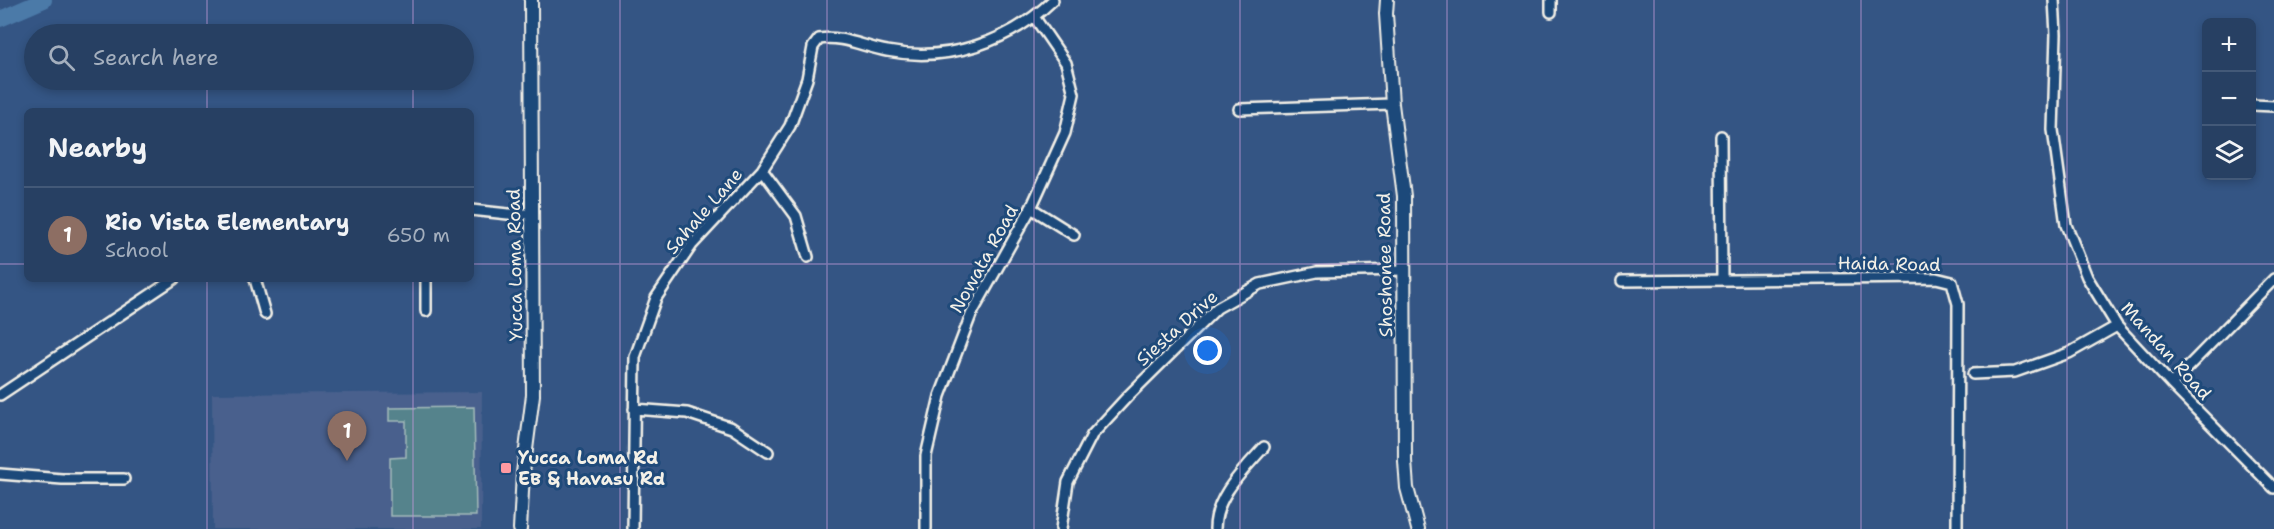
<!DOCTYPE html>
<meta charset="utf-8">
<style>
body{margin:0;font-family:"Shantell Sans",sans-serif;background:#334b6c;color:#f1f3f6}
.controls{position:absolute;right:18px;top:18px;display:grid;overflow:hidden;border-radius:9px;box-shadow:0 3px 9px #0003}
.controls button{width:54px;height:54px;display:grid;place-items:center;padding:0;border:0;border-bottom:2px solid #435978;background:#274063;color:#f1f3f6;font:30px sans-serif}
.you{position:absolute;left:1208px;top:351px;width:21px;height:21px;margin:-15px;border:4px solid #fff;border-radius:50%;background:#1a73e8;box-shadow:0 0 0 9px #1a73e833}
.badge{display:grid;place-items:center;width:39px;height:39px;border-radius:50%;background:#eead8d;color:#fff;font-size:20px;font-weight:700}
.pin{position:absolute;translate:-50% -50px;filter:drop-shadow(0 2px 3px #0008)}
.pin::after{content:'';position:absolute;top:32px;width:21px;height:18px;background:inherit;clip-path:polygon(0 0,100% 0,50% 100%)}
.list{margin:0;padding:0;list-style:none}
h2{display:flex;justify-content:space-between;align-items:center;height:78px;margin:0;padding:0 24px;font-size:26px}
h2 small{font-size:20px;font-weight:400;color:#a4afbe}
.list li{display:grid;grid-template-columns:39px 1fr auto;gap:18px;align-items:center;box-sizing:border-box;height:96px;padding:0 24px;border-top:2px solid #435978}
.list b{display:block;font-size:22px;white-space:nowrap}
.list p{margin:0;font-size:20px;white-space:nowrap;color:#a4afbe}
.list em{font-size:20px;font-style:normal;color:#a4afbe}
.icon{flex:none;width:33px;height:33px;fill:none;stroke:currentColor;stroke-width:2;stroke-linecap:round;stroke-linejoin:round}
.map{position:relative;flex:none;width:2274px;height:529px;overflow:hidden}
.search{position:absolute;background:#274063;box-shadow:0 3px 9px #0003;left:24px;top:24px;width:450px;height:66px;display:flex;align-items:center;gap:15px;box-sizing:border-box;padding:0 21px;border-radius:33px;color:#a4afbe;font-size:22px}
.panel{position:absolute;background:#274063;box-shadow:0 3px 9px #0003;left:24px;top:108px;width:450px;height:174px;border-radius:9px}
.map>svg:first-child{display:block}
.built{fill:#48618d}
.green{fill:#54838c;stroke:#a4baba;stroke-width:1.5}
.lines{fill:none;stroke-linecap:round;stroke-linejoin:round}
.river{stroke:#4b7aa8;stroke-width:16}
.street-casing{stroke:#f4f1e8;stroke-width:14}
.secondary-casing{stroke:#f4f1e8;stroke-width:16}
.street{stroke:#1f4a7a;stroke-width:9}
.secondary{stroke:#1f4a7a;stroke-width:12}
.grid{fill:none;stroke:#be98d6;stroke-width:1.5;stroke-opacity:0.55}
.poi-dot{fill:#ff9aa2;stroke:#1f4a7a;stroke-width:2}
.labels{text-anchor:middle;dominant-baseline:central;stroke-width:6;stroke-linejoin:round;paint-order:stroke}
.street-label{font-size:18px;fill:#f4f1e8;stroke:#1f4a7a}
.poi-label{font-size:18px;font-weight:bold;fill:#f4f1e8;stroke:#1f4a7a;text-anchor:start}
</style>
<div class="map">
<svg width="2274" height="529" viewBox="0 0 2274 529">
<rect width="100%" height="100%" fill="#345584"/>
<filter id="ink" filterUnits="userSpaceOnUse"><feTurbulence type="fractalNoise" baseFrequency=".0167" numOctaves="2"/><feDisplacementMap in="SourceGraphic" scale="12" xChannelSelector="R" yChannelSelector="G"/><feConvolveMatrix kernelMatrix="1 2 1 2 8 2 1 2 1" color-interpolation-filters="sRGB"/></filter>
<g filter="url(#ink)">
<path class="built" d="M482,392L481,529H213L212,394Z"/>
<path class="green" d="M474,407L476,516H390V458L406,457V421H389V408Z"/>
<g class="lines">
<path class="river" d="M0,19L44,0"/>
<defs>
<path id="street" d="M2054,0L2056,34L2053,130L2066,225L2087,277L2117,326L2171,384L2274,488
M1551,12V0
M2252,105L2274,106
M1239,109L1392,104
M1721,136L1722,280
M762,170L796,216L808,257
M1031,208L1074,235
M471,210L508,214H532
M255,279L265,314
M1622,281L1936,278L1952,282L1958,304L1957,529
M426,311V279
M1973,374L2015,372L2069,353L2117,326
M2171,384L2274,279
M0,395L174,279
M634,409L687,413L732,428L768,452
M0,474L62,479H124
M633,529L635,357L656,298L692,245L762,170L790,126L807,79L813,47L819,39C842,35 864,47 887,51C947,63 1010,42 1053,0
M926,529V456L940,396L971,315L1031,208L1065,133L1074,94L1066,63L1035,18
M1061,529L1068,482L1092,435L1128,396L1217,308L1260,284L1317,272L1403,270
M1215,529C1215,496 1244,470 1264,447"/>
<path id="secondary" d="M1387,0L1386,14L1392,104L1404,196L1405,461L1407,488L1418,529
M520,529L523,473L533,395L531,0"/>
</defs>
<use href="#street" class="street-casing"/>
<use href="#secondary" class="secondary-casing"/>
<use href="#street" class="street"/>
<use href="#secondary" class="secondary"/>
</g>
</g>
<path class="grid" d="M207,0V34M413,0V34M620,0V529M827,0V529M1034,0V529M1240,0V529M1447,0V529M1654,0V529M1861,0V529M2067,0V529M207,80V111M413,80V111M0,264H27M471,264H2274M207,279V529M413,279V529"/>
<rect class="poi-dot" x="500" y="462" width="12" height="12" rx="3"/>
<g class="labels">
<g class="street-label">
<text transform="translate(704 211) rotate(-49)">Sahale Lane</text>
<text transform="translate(984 259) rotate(-61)">Nowata Road</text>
<text transform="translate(1889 264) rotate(1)">Haida Road</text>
<text transform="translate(515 265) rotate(-91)">Yucca Loma Road</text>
<text transform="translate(1385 265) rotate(-91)">Shoshonee Road</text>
<text transform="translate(1177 328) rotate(-42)">Siesta Drive</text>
<text transform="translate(2166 351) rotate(48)">Mandan Road</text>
</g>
<g class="poi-label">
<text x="518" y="458">Yucca Loma Rd<tspan x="518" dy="21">EB &amp; Havasu Rd</tspan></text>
</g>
</g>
</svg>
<div class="controls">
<button>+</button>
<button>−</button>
<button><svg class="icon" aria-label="layers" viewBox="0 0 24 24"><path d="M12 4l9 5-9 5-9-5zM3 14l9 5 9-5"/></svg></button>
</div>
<div class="you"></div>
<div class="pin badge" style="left:347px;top:461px;background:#8d6e63">1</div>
<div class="search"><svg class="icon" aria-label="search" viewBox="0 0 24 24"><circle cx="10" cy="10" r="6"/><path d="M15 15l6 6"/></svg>Search here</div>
<section class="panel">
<h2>Nearby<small></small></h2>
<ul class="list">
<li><span class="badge" style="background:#8d6e63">1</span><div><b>Rio Vista Elementary</b><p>School</p></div><em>650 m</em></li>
</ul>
</section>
</div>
